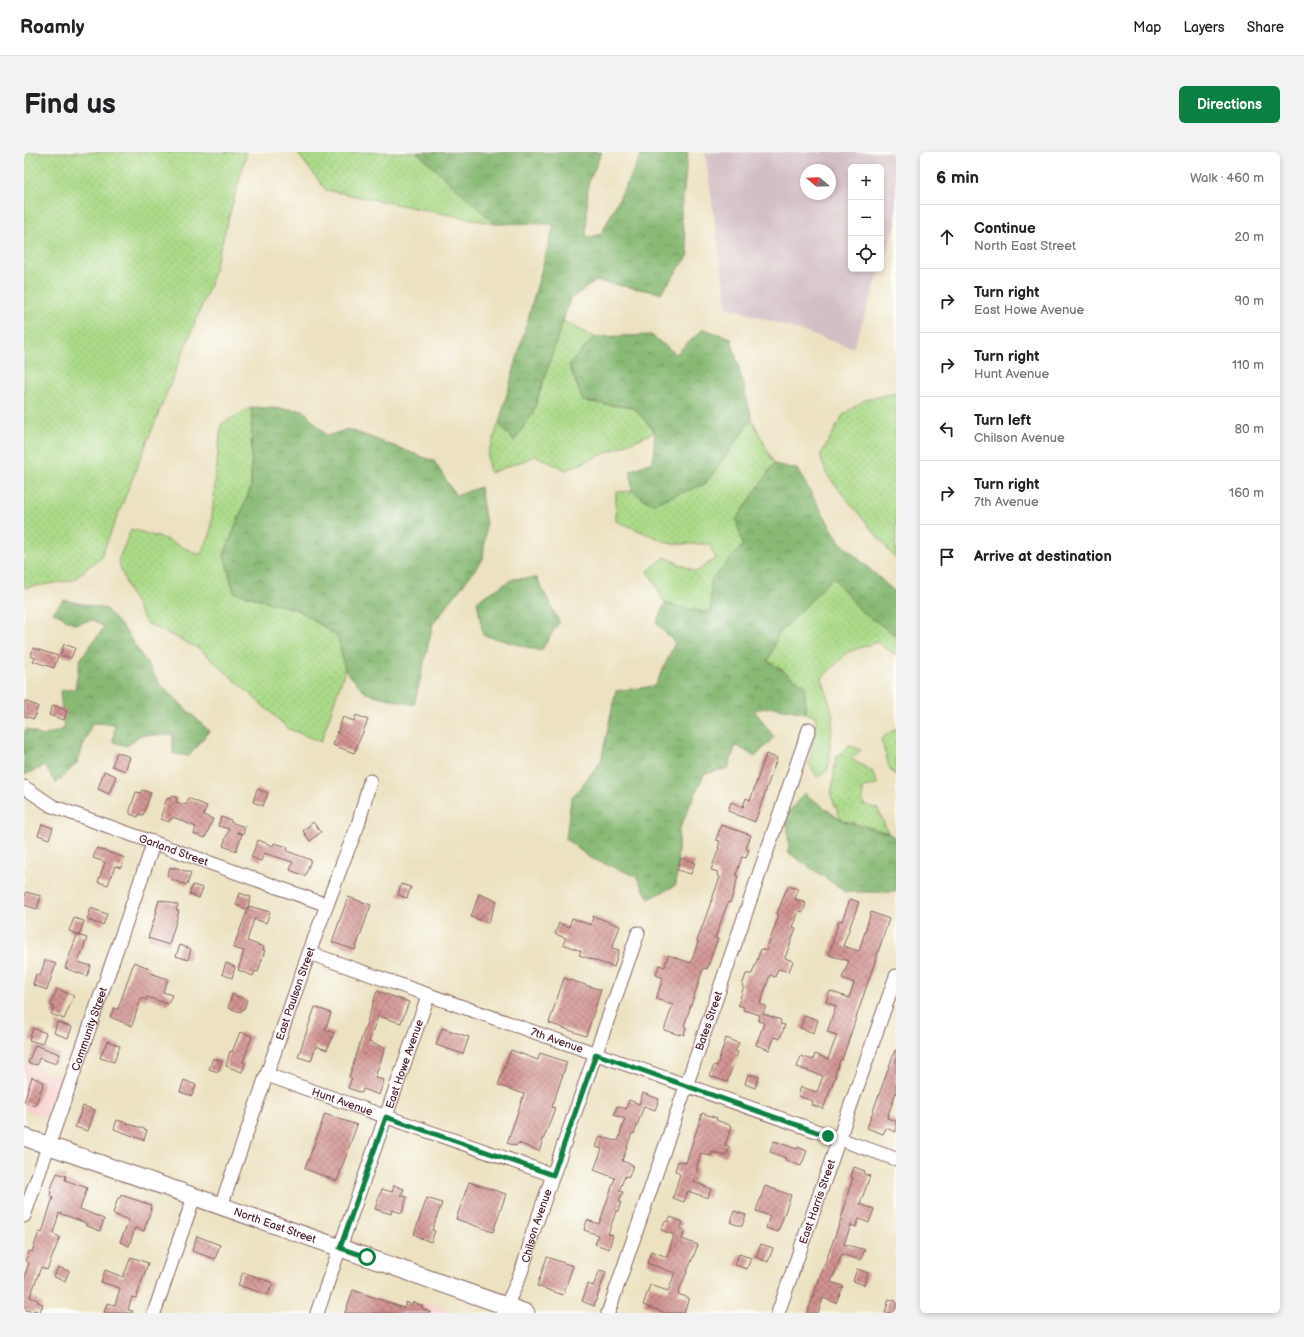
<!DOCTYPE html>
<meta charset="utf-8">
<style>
body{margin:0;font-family:"Balsamiq Sans",sans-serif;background:#f2f2f2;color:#202124}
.controls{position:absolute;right:12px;top:12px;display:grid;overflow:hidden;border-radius:6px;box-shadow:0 2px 6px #0003}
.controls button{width:36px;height:36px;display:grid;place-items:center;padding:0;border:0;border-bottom:1px solid #e0e0e0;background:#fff;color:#202124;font:20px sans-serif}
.compass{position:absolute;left:776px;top:12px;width:36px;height:36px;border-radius:50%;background:#fff;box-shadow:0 2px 6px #0003;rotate:289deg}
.stop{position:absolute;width:12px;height:12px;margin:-9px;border:3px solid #0b8043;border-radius:50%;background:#fff}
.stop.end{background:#0b8043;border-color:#fff;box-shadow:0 1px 4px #0008}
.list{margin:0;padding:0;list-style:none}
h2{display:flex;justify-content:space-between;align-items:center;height:52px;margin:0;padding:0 16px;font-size:17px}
h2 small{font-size:13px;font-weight:400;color:#757577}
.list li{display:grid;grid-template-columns:26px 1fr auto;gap:12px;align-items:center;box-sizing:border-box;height:64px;padding:0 16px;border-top:1px solid #e0e0e0}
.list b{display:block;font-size:15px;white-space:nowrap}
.list p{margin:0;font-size:13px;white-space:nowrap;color:#757577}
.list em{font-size:13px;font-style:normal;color:#757577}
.icon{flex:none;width:22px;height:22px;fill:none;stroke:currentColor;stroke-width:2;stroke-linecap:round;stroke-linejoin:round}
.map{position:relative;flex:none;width:872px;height:1161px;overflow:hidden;border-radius:6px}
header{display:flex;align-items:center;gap:24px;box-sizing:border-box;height:56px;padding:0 20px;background:#fff;border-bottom:1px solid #e0e0e0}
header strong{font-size:19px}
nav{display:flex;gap:22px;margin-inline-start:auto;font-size:14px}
.intro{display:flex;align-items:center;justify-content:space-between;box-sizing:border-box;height:96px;padding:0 24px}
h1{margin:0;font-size:28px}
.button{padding:10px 18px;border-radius:6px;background:#0b8043;color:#fff;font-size:14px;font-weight:700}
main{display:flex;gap:24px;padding:0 24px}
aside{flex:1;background:#fff;border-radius:6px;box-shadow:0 2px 6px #0003}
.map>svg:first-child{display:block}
.built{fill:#f7d0ce}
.industrial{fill:#d2bec4;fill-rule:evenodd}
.grass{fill:url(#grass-dots);stroke:#7a7c5a}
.forest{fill:url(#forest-crowns);stroke:#696c50}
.building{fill:url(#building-cross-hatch)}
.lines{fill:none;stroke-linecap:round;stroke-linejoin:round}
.minor-casing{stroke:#836360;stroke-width:15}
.major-casing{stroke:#836360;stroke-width:19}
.minor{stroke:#fff;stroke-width:13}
.major{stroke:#fff;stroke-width:17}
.route{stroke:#0b8043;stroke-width:5}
.labels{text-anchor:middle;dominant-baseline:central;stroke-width:3;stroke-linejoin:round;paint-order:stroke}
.street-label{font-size:11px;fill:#4a1f2b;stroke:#fdfcf7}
</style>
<header>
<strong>Roamly</strong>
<nav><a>Map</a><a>Layers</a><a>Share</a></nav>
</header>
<div class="intro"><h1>Find us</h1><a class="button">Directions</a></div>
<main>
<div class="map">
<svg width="872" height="1161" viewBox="0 0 872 1161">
<defs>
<pattern id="grass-dots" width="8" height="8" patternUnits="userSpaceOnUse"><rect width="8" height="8" fill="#abda88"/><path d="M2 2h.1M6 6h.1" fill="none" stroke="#95bb76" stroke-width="1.8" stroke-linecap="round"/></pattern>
<pattern id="forest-crowns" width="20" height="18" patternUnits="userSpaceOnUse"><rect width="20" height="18" fill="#88ba74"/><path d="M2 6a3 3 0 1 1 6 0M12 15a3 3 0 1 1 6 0" fill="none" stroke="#71975f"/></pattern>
<pattern id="building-cross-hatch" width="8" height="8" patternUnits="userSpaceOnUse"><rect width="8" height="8" fill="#d19391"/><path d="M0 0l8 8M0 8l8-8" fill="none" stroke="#ac7777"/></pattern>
</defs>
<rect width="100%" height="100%" fill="#fdfcf7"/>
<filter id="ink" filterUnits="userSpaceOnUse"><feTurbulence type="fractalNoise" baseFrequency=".025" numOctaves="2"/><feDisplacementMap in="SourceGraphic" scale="8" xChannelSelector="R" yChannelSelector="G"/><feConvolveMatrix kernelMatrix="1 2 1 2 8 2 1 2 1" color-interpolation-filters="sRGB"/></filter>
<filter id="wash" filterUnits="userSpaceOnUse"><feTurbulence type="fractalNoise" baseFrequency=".012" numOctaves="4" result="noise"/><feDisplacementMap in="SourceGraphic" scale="16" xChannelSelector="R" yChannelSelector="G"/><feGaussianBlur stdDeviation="0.9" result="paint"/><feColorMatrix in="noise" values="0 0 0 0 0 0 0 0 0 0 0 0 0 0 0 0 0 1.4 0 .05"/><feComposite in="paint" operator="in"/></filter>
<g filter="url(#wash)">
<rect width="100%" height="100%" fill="#ece2c1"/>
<path class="built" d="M0,911L41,926L26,968L0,958Z
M401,1150L432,1161H398Z"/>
<path class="industrial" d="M681,0H872V73L857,116V15H827V117H857L829,196L703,155ZM782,18H806V42H782Z"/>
<path class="grass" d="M0,0H223L186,133L77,405L49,428L0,436Z
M275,0H394L471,72L302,38L275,3Z
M539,169L570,185L545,213L559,249L610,256L631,280L542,318L512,304L466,321L463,305L475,271L490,289L509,261Z
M872,241V407L803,323L796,304L819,263L840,248Z
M228,255L227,335L200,403L210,440L276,459L314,485L321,518L297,590L265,577L176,497L122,471L105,439L94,409L107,377L141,387L176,403L186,383L197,272Z
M728,267L750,312L713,368L720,393L688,428L686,461L659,456L641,451L624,419L641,405L672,420L692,406L685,392H647L592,369V340L608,339L628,352L681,332Z
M809,425L838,460L872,483V503L853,490L824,500L798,526L809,563L804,617L794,626L785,612L792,565L782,561L780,533L744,509L754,483Z
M872,576V623L866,618L857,587Z
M825,593L837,598L827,607L848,619L854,633L839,635V652L854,657L864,681L817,668L807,644L812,606Z"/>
<path class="forest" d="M393,0H578L564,32L562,86L577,82L619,0H664L657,65L665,103L637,141L572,129L546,147L509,261L490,289L475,271L530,73L512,71L471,72Z
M679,177L707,186L728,267L681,332L628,352L608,339L607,318L629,310L631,280L610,256L559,249L545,213L570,185L627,183L652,202Z
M228,255L279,258L303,284L324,277L410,309L432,344L456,335L462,373L459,407L409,472L390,553L342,541L321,518L314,485L276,459L210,440L200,403L227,335Z
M750,312L773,317L815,389L872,441V483L838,460L809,425L754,483L744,509L780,533L782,561L748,555L730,558L750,585L731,605L712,593L704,616L680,622L655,678L652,733L625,747L612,724L566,706L542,687L547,647L577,609L592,539L631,534L651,491L632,471L641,451L659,456L686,461L687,428L719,393L712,368Z
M513,426L535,470L517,499L459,483L453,449L489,427Z
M40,448L82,457L101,478L136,532L185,579L165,604L149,602V583H116L103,594L89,590L91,572L68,571L53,611L32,632L21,614L0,623V579L2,577L19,584L40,577L36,539L51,537L56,508L80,475L69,468L51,472L29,460Z
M780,641L817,668L864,681L872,686V738L871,740H822L765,701L763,662Z"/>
<g id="blocks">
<path class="building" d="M40,492L51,496L47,506L36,503Z
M9,496L34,504L30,516L9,509L11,506L7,504Z
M0,549L14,554L10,567L0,564Z
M29,553L43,559L40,568L25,563Z
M332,563L344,568L330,601L309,593L319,565L330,569Z
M93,600L106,605L101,619L88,614Z
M742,602L753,606L731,670L704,659L707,650L719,655L722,646L726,648L727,646Z
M80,619L92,624L85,642L74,637Z
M233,637L244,641L239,654L229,650Z
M118,638L127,641L119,663L115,662L114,665L106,662V658L112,640L117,641Z
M147,644L153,646L152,650L162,653L164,646L183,654L179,663L189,667L181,686L170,682L172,675L149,665L148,667H146L145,670L137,667L139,664H137L143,646L146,647Z
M197,665L207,668L206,670L221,675L219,682L212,680L218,682L212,699L199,694L205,677L194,674Z
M289,670L297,680L286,689L279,679Z
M18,672L29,676L25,687L14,683Z
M697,673L727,683L722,697L725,698L722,706L718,705L712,723L714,724L709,742L706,751L704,750L691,786L694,787L691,794L683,817L680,816L679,817L660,874L662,875L660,883L656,881V883L640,878L649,853L632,847L639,826L632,823L635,813L641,815L644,803L667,811L674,790L673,789L696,725L693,723L694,720L687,718L695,696H694L696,689L692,688Z
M234,688L249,694L250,691L264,695L263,699L287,708L281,724L266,718L269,710L240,701L237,709L227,705Z
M73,696L101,706L97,716L91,714L84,733L74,730L81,710L69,706Z
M657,706L671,710L667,722L653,718Z
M146,715L150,717V715L167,721L163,733L146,727L147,725L143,724Z
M377,732L387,735L383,746L374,743Z
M169,733L179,736L175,746L165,742Z
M764,734L774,737L771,747L782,751L779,760L775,759L769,775L772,776L761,806L769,809L765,820L754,817L751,825L746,823L736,852L742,854L739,862L757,868L756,872L761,873L756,887L750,885L746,898L732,893L740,871L734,869L736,863L719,858L720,855L714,853L720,834H718L722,822H728L737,797L742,799L755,763L753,762L762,738H763Z
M2,740L17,744L13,757L0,753V746Z
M216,741L227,745L223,757L212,753Z
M455,742L473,749L464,771L447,765Z
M324,745L347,753L331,798L308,790Z
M826,747L835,750L819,794L835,799L847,760L865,767L818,908H816L811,923H812L799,957L788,953L789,949L774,944L777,935L793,940L799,924L773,915L777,904L789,908L791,902L804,907L813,883L803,880L812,854L802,850L806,839L825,846L830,831L818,826L825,809L805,803L815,768L818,769Z
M135,748L138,749V748L154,753L152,758L155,759L145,793L124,786L133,759H132Z
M225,754L246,760L242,771L230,767L223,789L240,795L239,798H241L234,820L231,819L229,824L214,818L220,799L209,796Z
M67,756L83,762L79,773L63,768Z
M569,764L596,774L588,796L595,798L590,815L555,803L557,799L539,792L542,786L531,782L535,771L545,775L548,766L567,773Z
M50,766L60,769L55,783L45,779Z
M53,783L63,786L54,810L67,814L63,824L41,816Z
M156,793L167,797L164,808L152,804Z
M21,808L32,812L23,838L9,833L12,822L16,824Z
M110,810L127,817L126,821L144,827L139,840L148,843L144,852L123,845L122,848L117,846L108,874L86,865L90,856L94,857Z
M202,811L211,815L208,826L198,822Z
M540,826L577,838L562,884L525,871Z
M33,837L50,844L40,867L27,862L30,855L26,854Z
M353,839L385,850L377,871L354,864L345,890L361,896L351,926L360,928L355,943L339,937L338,941L324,936L328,926L325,925Z
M208,842L223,848L220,857H218L217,860L204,856Z
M291,855L307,861L301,878L310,881L303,898L292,894L287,909L274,905Z
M781,863L794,868L790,881L776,876Z
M33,870L48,875L44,886L30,881Z
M9,876L22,881L18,892L5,888Z
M418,876L445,885L439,902L412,893Z
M216,880L228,884L219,910L221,911L218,920L202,914L206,899L208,900Z
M702,886L715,891L711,900H714L703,930L686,924L690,913L693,914Z
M83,889L96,894L90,910L76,906Z
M11,893L36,902L32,912L15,906L13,913L4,911Z
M487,898L514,908L516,901L543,910L528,955L531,956L515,999L494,991L492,994L483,991L500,942L474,933Z
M871,898H872V940L863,966L872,969V980L862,976L859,982L843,976Z
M189,906L198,909L194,920L185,917Z
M724,922L735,925L731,936L721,932Z
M8,925L20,930L11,954L0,950Z
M160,928L172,933L168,944L156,940Z
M619,941L635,947L631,958L620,954L610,982L608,981L598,1009L609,1013L605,1025L601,1024L595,1039L599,1040L595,1050H597L594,1059H592L584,1082L589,1083L585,1097L571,1092L574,1083L560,1078L563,1068L575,1072L591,1026L570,1018L578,997L572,995L576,984L591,989V988L594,989L601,967L590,963L593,954L602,957L605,948L615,952Z
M59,954L71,958L64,979L51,975Z
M678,961L693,966L692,968L708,974L701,993L706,995L702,1004L688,1000L687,1004L677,1001L672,1017H674L670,1030L687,1037L684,1046L664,1039L660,1050L649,1046L656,1022L651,1019L654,1009L662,1011Z
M301,962L333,973L313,1029L281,1017Z
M93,968L123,978L120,988L90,977Z
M750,989L773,997L774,995L783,999L777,1014L761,1008L762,1006L746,1000Z
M830,1015L841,1019L840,1022L846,1024L836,1052L850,1057L845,1071L835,1067L832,1075L827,1073L820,1092L841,1098L836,1108L818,1102L807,1130L819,1134L812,1151L799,1146L794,1161H783L816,1070L823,1047L824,1045L823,1044L829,1026L827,1025Z
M33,1021L42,1024L41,1028L63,1036L56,1057L80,1067L76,1079L61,1073L62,1071L35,1061L29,1082L36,1085L23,1118L17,1115L6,1145L14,1148V1150L19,1152L16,1160L10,1158V1160L2,1158L1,1160H0V1126L5,1111L2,1109L5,1099L8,1100L15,1080L18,1081L29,1045L26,1044L27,1040L26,1039Z
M445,1030L482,1042L469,1080L432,1067Z
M370,1033L380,1037L377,1043L383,1045L378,1061L368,1058L367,1062L351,1057L358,1037L368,1040Z
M741,1034L767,1043L754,1080L742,1076L746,1064L732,1059Z
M97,1043L127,1053L126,1057H127L120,1079L111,1076L105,1094L96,1090L105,1068L89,1062L94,1046H96Z
M403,1046L418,1051L408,1078L411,1079L407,1090L394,1085V1084L390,1082Z
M710,1059L722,1063L718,1074L707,1071Z
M646,1065L659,1070L656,1077L661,1078L658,1087L674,1093L654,1142L665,1146L660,1161H642L619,1153L626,1133L644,1139L651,1121L623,1111L627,1099L643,1105L650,1083L637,1078L641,1069L644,1070Z
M173,1084L196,1093L191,1107L168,1099Z
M737,1092L749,1096L744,1110L732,1105Z
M715,1102L727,1106L723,1117L711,1113Z
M107,1105L124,1111L112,1146L108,1145L104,1158L109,1159L108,1161H80L83,1151L91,1153L96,1136L77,1130L81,1118L99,1125Z
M523,1105L549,1114L539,1143L513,1134Z
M34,1115L45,1119L41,1129L30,1125Z
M833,1117L844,1121L840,1133L829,1129Z
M576,1118L582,1120L570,1154L558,1149L564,1132L569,1134Z
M219,1120L249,1131L244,1143L214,1133Z
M329,1138L380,1156L382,1150L388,1153L389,1150L399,1154L398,1156L408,1161H321Z
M865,1147L872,1149V1161H861Z"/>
</g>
</g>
<g filter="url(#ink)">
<use href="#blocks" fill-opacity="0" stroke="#836360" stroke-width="1"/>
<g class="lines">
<defs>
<g id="minor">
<path id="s1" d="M0,635L28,654L303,753"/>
<path id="s2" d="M285,801L872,1007"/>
<path id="s3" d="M243,923L529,1023"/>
<path id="s4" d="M197,1054L285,801L319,710L334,673L346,629"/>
<path id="s5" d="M0,1064L130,690"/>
<path d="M130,1161L170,1045"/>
<path id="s6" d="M293,1161L404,844"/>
<path id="s7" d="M478,1161C492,1136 502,1111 508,1083L614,781"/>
<path id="s8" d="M584,1161L785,577"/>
<path id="s9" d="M754,1161L872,824"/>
</g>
<g id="major">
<path id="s10" d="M0,985L502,1161"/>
</g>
</defs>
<use href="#minor" class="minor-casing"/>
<use href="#major" class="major-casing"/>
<use href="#minor" class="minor"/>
<use href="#major" class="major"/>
</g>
</g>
<g class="lines" filter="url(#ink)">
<path class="route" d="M343,1105L316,1096L362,965L529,1023L572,902L804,984"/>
</g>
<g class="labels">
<g class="street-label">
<text stroke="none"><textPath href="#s1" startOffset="163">Garland Street</textPath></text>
<text stroke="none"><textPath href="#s4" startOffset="225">East Paulson Street</textPath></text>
<text stroke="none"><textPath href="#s8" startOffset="309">Bates Street</textPath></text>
<text stroke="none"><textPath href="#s5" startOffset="198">Community Street</textPath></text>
<text stroke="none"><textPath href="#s2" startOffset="263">7th Avenue</textPath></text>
<text stroke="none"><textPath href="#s6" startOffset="264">East Howe Avenue</textPath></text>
<text stroke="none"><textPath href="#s3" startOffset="80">Hunt Avenue</textPath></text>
<text stroke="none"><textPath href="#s9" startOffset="118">East Harris Street</textPath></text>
<text stroke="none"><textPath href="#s10" startOffset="266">North East Street</textPath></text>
<text stroke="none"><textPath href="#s7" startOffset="94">Chilson Avenue</textPath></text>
</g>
</g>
</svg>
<div class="controls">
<button>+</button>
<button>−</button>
<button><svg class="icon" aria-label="locate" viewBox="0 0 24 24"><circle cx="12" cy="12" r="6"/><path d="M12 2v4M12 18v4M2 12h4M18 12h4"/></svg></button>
</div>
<svg class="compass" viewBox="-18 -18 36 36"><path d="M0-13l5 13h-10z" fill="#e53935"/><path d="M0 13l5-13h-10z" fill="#757577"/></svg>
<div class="stop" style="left:343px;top:1105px"></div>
<div class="stop end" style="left:804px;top:984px"></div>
</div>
<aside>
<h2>6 min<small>Walk · 460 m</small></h2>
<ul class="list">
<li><svg class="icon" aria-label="ahead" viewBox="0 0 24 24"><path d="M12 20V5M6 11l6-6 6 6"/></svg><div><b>Continue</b><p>North East Street</p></div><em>20 m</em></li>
<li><svg class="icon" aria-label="right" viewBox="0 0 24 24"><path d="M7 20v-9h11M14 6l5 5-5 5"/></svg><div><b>Turn right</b><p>East Howe Avenue</p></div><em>90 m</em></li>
<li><svg class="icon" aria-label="right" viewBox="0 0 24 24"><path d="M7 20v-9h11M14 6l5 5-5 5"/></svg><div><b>Turn right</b><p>Hunt Avenue</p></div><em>110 m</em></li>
<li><svg class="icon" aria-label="left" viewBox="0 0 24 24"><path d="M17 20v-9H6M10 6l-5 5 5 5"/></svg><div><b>Turn left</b><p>Chilson Avenue</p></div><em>80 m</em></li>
<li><svg class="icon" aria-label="right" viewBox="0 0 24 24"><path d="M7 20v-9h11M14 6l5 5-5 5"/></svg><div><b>Turn right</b><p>7th Avenue</p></div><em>160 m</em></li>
<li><svg class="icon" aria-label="arrive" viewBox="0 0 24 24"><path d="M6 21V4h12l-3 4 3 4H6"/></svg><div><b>Arrive at destination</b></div></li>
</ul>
</aside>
</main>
